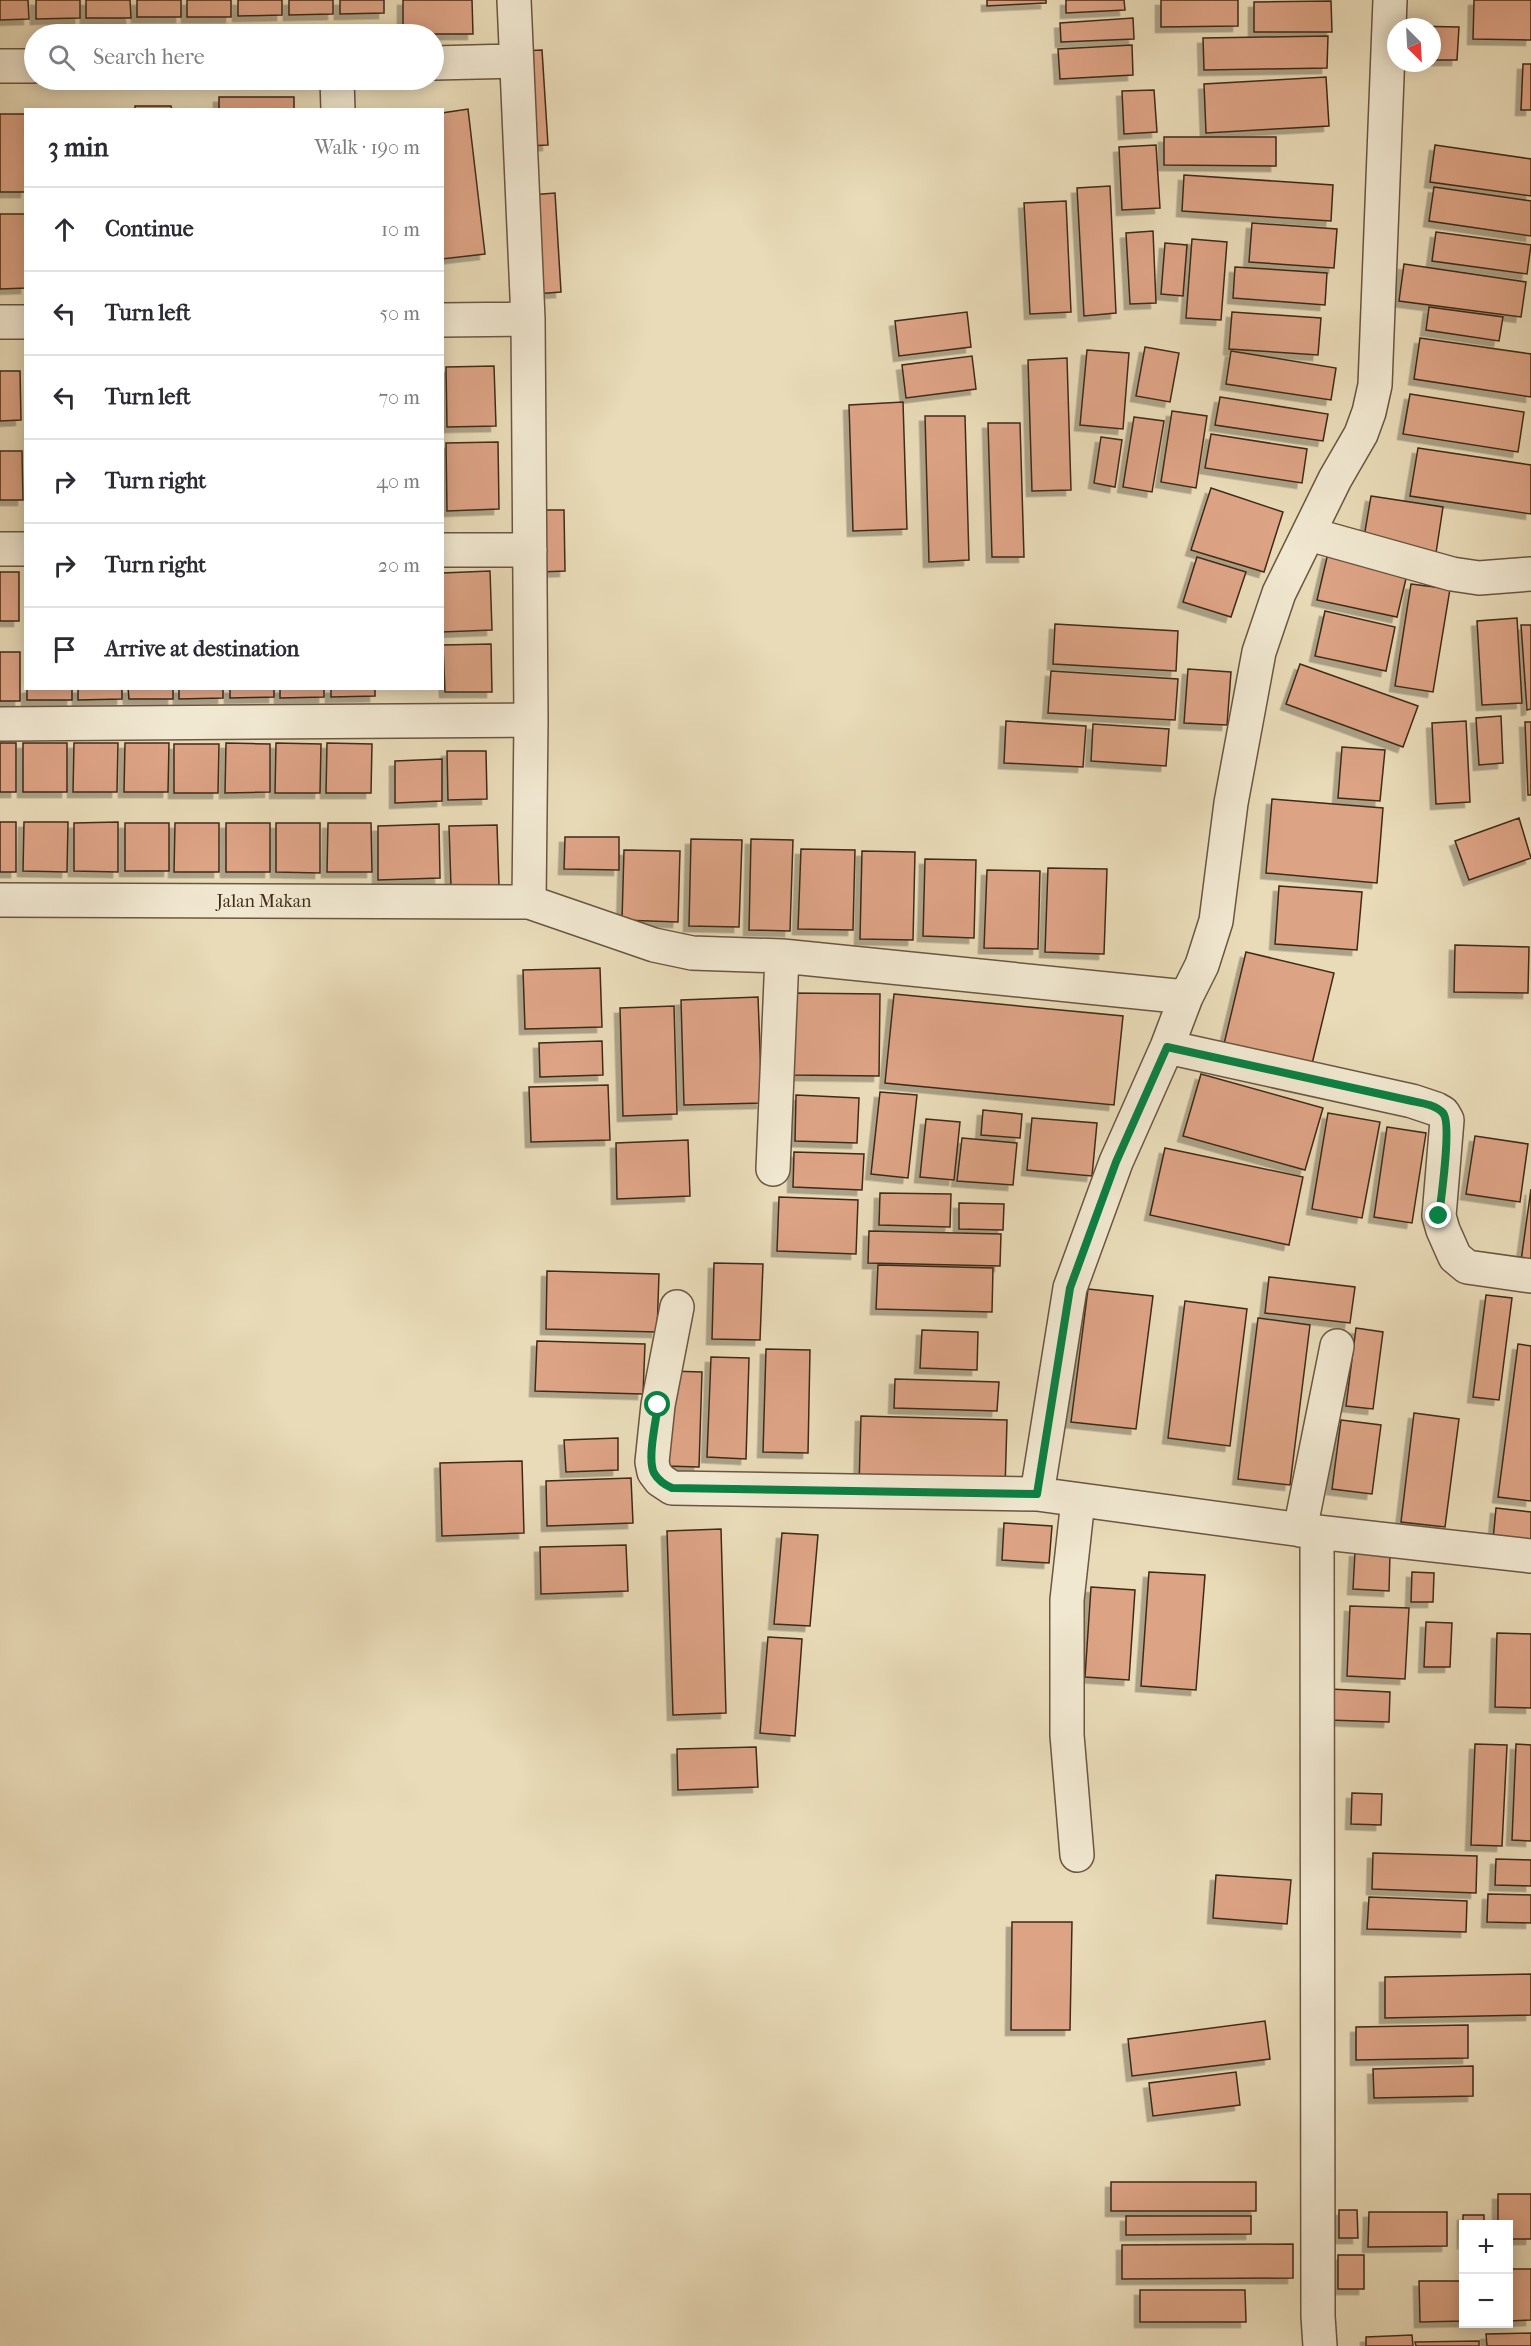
<!DOCTYPE html>
<meta charset="utf-8">
<style>
body{margin:0;font-family:"IM FELL French Canon",serif;background:#f2f2f3;color:#2b2b33}
.controls{position:absolute;right:18px;bottom:18px;display:grid;overflow:hidden;border-radius:0px;box-shadow:0 3px 15px #0003}
.controls button{width:54px;height:54px;display:grid;place-items:center;padding:0;border:0;border-bottom:2px solid #e1e1e2;background:#fff;color:#2b2b33;font:30px sans-serif}
.compass{position:absolute;left:1387px;top:18px;width:54px;height:54px;border-radius:50%;background:#fff;box-shadow:0 3px 15px #0003;rotate:156deg}
.stop{position:absolute;width:18px;height:18px;margin:-14px;border:4px solid #0b8043;border-radius:50%;background:#fff}
.stop.end{background:#0b8043;border-color:#fff;box-shadow:0 2px 6px #0008}
.list{margin:0;padding:0;list-style:none}
h2{display:flex;justify-content:space-between;align-items:center;height:78px;margin:0;padding:0 24px;font-size:26px}
h2 small{font-size:20px;font-weight:400;color:#7c7c81}
.list li{display:grid;grid-template-columns:39px 1fr auto;gap:18px;align-items:center;box-sizing:border-box;height:84px;padding:0 24px;border-top:2px solid #e1e1e2}
.list b{display:block;font-size:22px;white-space:nowrap}
.list em{font-size:20px;font-style:normal;color:#7c7c81}
.icon{flex:none;width:33px;height:33px;fill:none;stroke:currentColor;stroke-width:2;stroke-linecap:round;stroke-linejoin:round}
.map{position:relative;flex:none;width:1531px;height:2346px;overflow:hidden}
.search{position:absolute;background:#fff;box-shadow:0 3px 15px #0003;left:24px;top:24px;width:420px;height:66px;display:flex;align-items:center;gap:15px;box-sizing:border-box;padding:0 21px;border-radius:33px;color:#7c7c81;font-size:22px}
.panel{position:absolute;background:#fff;box-shadow:0 3px 15px #0003;left:24px;top:108px;width:420px;height:582px;border-radius:0px}
.map>svg:first-child{display:block}
.building{fill:#dda385;stroke:#3f2a19;stroke-width:1.5;filter:url(#shadow)}
.lines{fill:none;stroke-linecap:round;stroke-linejoin:round}
.minor-casing{stroke:#6a5641;stroke-width:36}
.minor{stroke:#f1e8d1;stroke-width:33}
.route{stroke:#0b8043;stroke-width:8}
.labels{text-anchor:middle;dominant-baseline:central;stroke-width:6;stroke-linejoin:round;paint-order:stroke}
.street-label{font-size:18px;fill:#3f2a19;stroke:#f1e8d1}
</style>
<div class="map">
<svg width="1531" height="2346" viewBox="0 0 1531 2346">
<defs>
<filter id="shadow"><feDropShadow dx="-5.5" dy="5.5" stdDeviation="0" flood-color="#0004"/></filter>
</defs>
<rect width="100%" height="100%" fill="#e9dbb8"/>
<filter id="stains"><feTurbulence type="fractalNoise" baseFrequency=".00333" numOctaves="4"/><feColorMatrix values="0 0 0 0 .2 0 0 0 0 .09 0 0 0 0 .02 0 0 0 .5 -.17"/></filter>
<radialGradient id="worn" r=".72"><stop offset=".6" stop-color="#630" stop-opacity="0"/><stop offset="1" stop-color="#630" stop-opacity=".3"/></radialGradient>
<path class="building" d="M0,0H28L29,19L0,20Z
M36,0H80V18L36,19Z
M86,0H130L131,18H86Z
M137,0H181V17H137Z
M187,0H231V17H187Z
M238,0H282V15L238,16Z
M289,0H333V14L289,15Z
M340,0H384V13L340,14Z
M403,0H472L473,34H403Z
M987,0H1046V3L987,6Z
M1066,0H1124L1125,10L1066,13Z
M1161,0H1238V26L1161,27Z
M1474,0H1531V40L1473,39Z
M1331,1L1332,32H1254V2Z
M1133,18L1134,39L1061,42L1060,23Z
M1408,26L1459,27L1457,60H1432V27Z
M1328,36L1327,68L1204,70L1203,38Z
M1132,45L1133,75L1060,79L1058,49Z
M542,50L548,145L526,146L521,51Z
M1523,64H1531V110H1521Z
M1326,77L1329,126L1206,133L1204,84Z
M1154,90L1157,132L1124,134L1122,91Z
M219,97H294V110H219Z
M135,106H171L172,110H135Z
M468,109L485,254L442,259V113Z
M0,114H26V192H0Z
M1164,137H1276V166L1164,165Z
M1156,145L1160,208L1122,210L1119,147Z
M1435,145L1531,159V196L1430,182Z
M1184,175L1333,185L1331,221L1182,211Z
M1110,186L1116,313L1084,316L1077,188Z
M1434,187L1531,201V236L1429,221Z
M555,193L561,292L535,294L530,195Z
M1066,201L1071,312L1030,314L1024,203Z
M0,214H26V288L0,289Z
M1252,223L1337,229L1334,268L1249,262Z
M1153,231L1156,303L1130,304L1126,233Z
M1436,232L1531,245L1527,274L1432,261Z
M1192,239L1227,242L1221,320L1186,318Z
M1165,243L1187,245L1183,296L1161,294Z
M1404,264L1526,282L1521,317L1399,301Z
M1235,267L1327,273L1325,305L1233,298Z
M1429,307L1503,317L1499,341L1426,330Z
M967,312L971,347L899,356L895,321Z
M1232,312L1321,318L1318,355L1229,349Z
M1420,338L1531,354V397L1414,379Z
M1145,347L1179,353L1170,402L1136,396Z
M1087,350L1129,353L1123,429L1080,425Z
M1231,351L1336,368L1331,400L1226,384Z
M972,356L976,389L906,398L902,365Z
M1067,358L1071,490L1032,491L1028,360Z
M494,366L496,426L447,427L446,367Z
M0,371H20L21,420L0,421Z
M1410,394L1524,412L1518,452L1403,434Z
M1220,397L1328,414L1323,441L1215,425Z
M903,402L907,529L853,531L849,405Z
M1172,411L1207,416L1196,488L1161,482Z
M925,416H965L969,560L929,562Z
M1134,417L1164,421L1152,492L1123,487Z
M988,423H1020L1024,557H992Z
M1211,434L1307,449L1302,483L1205,468Z
M1101,437L1122,440L1115,487L1094,483Z
M498,442L499,509L447,511L446,443Z
M1418,448L1531,465V514L1410,496Z
M0,451H22L23,500H0Z
M1211,488L1283,512L1264,572L1191,550Z
M1371,496L1443,507L1436,553L1363,543Z
M539,510H564L565,571L540,572Z
M1328,553L1408,570L1397,617L1317,600Z
M1197,557L1246,572L1231,617L1183,602Z
M490,571L492,630L442,632V573Z
M0,572H19V621H0Z
M1411,584L1450,589L1433,692L1395,686Z
M1325,611L1395,627L1386,671L1315,656Z
M1517,618L1522,703L1482,705L1477,621Z
M1055,624L1178,631L1176,671L1053,664Z
M1521,625H1531V709L1527,710Z
M491,644L492,692H445L443,645Z
M0,652H20V701H0Z
M1300,664L1418,706L1403,747L1286,704Z
M1188,669L1231,672L1227,725L1184,723Z
M1051,671L1178,679L1175,720L1048,713Z
M27,688H72V700H27Z
M78,688H122V699L78,700Z
M128,688H173V699H129Z
M179,688H223V698L179,699Z
M230,688H274V697L230,698Z
M280,688H324V697L280,698Z
M331,688H375V696L331,697Z
M1501,716L1503,763L1479,765L1476,718Z
M1006,721L1086,726L1083,767L1004,763Z
M1466,721L1470,802L1436,804L1432,723Z
M1525,722H1531V795H1528Z
M1093,724L1169,729L1166,766L1091,761Z
M0,743H16V792H0Z
M23,743H67V792H23Z
M74,743H118L117,792H73Z
M125,743H169L168,792H124Z
M226,743L270,744V792L225,793Z
M276,743L321,744L320,793H275Z
M327,743L372,744L371,793H326Z
M174,744H219L218,793H174Z
M1342,747L1385,750L1380,801L1338,798Z
M447,751H486L487,799L448,800Z
M442,759V801L395,803V761Z
M1272,799L1383,808L1377,883L1266,873Z
M1519,818L1531,858L1469,880L1455,841Z
M0,822H16V872H0Z
M24,822H68L67,872L23,871Z
M118,822V872L74,871V823Z
M125,823H169V871H125Z
M175,823H219V872H174Z
M226,823H270V872H226Z
M276,823H320V873L276,872Z
M328,823H371L372,872H327Z
M439,824L440,878L378,880V826Z
M497,825L499,885L451,887L449,826Z
M565,837H619V870L564,869Z
M691,839L742,840L739,927L689,926Z
M751,839L793,840L790,931L749,930Z
M801,849L855,850L853,930L798,929Z
M624,850L680,851L678,922L622,920Z
M862,851L915,852L913,940L860,939Z
M925,859L976,860L974,938L923,936Z
M1048,868L1107,869L1104,954L1045,952Z
M987,870L1040,871L1038,949L984,948Z
M1279,886L1362,892L1357,950L1275,944Z
M1455,945L1529,947L1528,993L1454,992Z
M1246,952L1334,973L1312,1064L1224,1044Z
M600,968L602,1027L525,1029L523,970Z
M794,993L880,994L879,1076L793,1075Z
M894,994L1123,1016L1114,1105L885,1083Z
M758,997L762,1103L684,1105L681,1000Z
M674,1006L677,1114L623,1116L620,1008Z
M602,1041L603,1075L540,1077L539,1043Z
M1201,1074L1323,1108L1305,1170L1183,1136Z
M608,1085L610,1140L531,1142L529,1087Z
M880,1092L917,1095L908,1178L871,1174Z
M796,1095L859,1098L857,1143L795,1141Z
M983,1110L1022,1114L1020,1138L981,1135Z
M1328,1113L1380,1122L1362,1218L1312,1209Z
M1032,1118L1097,1123L1092,1176L1027,1170Z
M926,1119L960,1122L954,1180L920,1177Z
M1387,1127L1426,1133L1412,1223L1374,1217Z
M1475,1136L1528,1144L1520,1202L1466,1194Z
M962,1138L1017,1143L1013,1185L957,1181Z
M688,1140L690,1196L617,1199L616,1143Z
M1165,1148L1303,1177L1289,1245L1150,1215Z
M794,1152L864,1154L862,1190L793,1187Z
M1531,1189V1262L1521,1261Z
M880,1193L951,1194L950,1227L879,1225Z
M779,1197L858,1200L856,1254L777,1251Z
M959,1203L1004,1204L1003,1230L959,1229Z
M869,1231L1001,1234L1000,1266L868,1263Z
M714,1263L763,1264L760,1340L712,1339Z
M878,1265L993,1268L992,1312L876,1309Z
M547,1271L659,1274L657,1332L546,1329Z
M1269,1277L1355,1287L1350,1323L1265,1313Z
M1088,1289L1153,1296L1136,1429L1071,1422Z
M1486,1295L1512,1298L1499,1400L1473,1397Z
M1185,1301L1247,1309L1230,1446L1168,1438Z
M1258,1318L1310,1325L1290,1485L1238,1479Z
M1356,1328L1383,1332L1373,1409L1346,1406Z
M922,1330L978,1332L977,1370L920,1368Z
M537,1341L645,1344L643,1394L535,1391Z
M1518,1344L1531,1346V1501L1498,1497Z
M766,1349L810,1350L808,1453L763,1452Z
M711,1357L749,1358L746,1459L707,1457Z
M669,1371L702,1372L699,1467L665,1466Z
M895,1379L999,1382L997,1411L894,1408Z
M1414,1413L1459,1419L1445,1527L1401,1522Z
M861,1416L1007,1420L1005,1489L859,1485Z
M1341,1420L1381,1425L1372,1494L1332,1489Z
M618,1438V1470L566,1472L564,1440Z
M522,1461L524,1533L442,1536L440,1463Z
M631,1478L633,1523L547,1526L546,1481Z
M1496,1508L1531,1512V1544L1493,1540Z
M1004,1523L1052,1526L1049,1563L1002,1560Z
M721,1529L726,1713L673,1715L667,1531Z
M782,1533L818,1535L810,1626L774,1624Z
M626,1545L628,1591L541,1594L540,1547Z
M1355,1551L1390,1553L1389,1591L1353,1589Z
M1149,1572L1205,1575L1196,1690L1141,1686Z
M1412,1572L1434,1573L1433,1602H1411Z
M1091,1587L1135,1590L1129,1680L1085,1677Z
M1350,1606L1409,1608L1405,1679L1347,1676Z
M1426,1622L1452,1623L1450,1667H1424Z
M1497,1633L1531,1634V1708L1495,1707Z
M768,1637L802,1639L795,1736L760,1733Z
M1330,1689L1390,1692L1389,1722L1328,1720Z
M1475,1744L1507,1745L1502,1846L1471,1845Z
M1516,1744L1531,1745V1841L1512,1840Z
M756,1747L758,1787L678,1790L677,1749Z
M1352,1793L1382,1794L1381,1825L1351,1824Z
M1373,1853L1477,1856L1476,1893L1372,1889Z
M1496,1859L1531,1860V1886L1495,1885Z
M1216,1875L1291,1880L1287,1924L1213,1918Z
M1488,1894L1531,1895V1923L1487,1922Z
M1369,1897L1467,1901L1466,1932L1367,1929Z
M1012,1922H1072L1070,2030H1011Z
M1531,1974V2015L1385,2018V1977Z
M1265,2021L1270,2059L1132,2076L1128,2039Z
M1468,2025V2058L1356,2060V2027Z
M1473,2066V2096L1374,2098L1373,2069Z
M1236,2072L1240,2105L1153,2116L1149,2083Z
M1111,2182H1256V2211H1111Z
M1498,2194H1531V2239H1508V2224H1498Z
M1339,2210H1357L1358,2238H1339Z
M1369,2212H1447V2246L1368,2247Z
M1463,2215H1484V2224H1464L1463,2244Z
M1126,2216H1251V2234L1126,2235Z
M1293,2244V2278L1122,2279V2245Z
M1338,2255H1364V2289H1338Z
M1508,2269H1531V2320L1508,2321Z
M1419,2281H1464V2321L1420,2322Z
M1140,2290H1245L1246,2322H1140Z
M1531,2333V2346H1487L1486,2334Z
M1412,2335L1413,2346H1366V2337Z
M1479,2341V2346H1416L1415,2342Z"/>
<g class="lines">
<defs>
<path id="minor" d="M514,0L528,319L531,720L529,902
M434,63L515,61
M0,66H34
M337,80L338,110
M442,320L528,319
M0,322H26
M1309,534L1452,574L1479,578L1531,574
M0,549H26
M442,550H530
M0,724L531,720
M0,900L529,902L654,945L692,953L782,956L1186,997
M1167,1047L1412,1101L1436,1109L1443,1113L1447,1120L1439,1216L1443,1230L1455,1257L1467,1267L1531,1276
M773,1169L782,956
M677,1307L658,1405L652,1462L654,1472L660,1480L672,1488L1037,1494
M1300,1530L1337,1346
M1317,1532L1531,1556
M1077,1855L1067,1735V1600L1078,1500
M1320,2346L1318,2316L1317,1532L1037,1494L1070,1288L1116,1162L1167,1047L1186,997L1202,965L1216,921L1231,803L1259,652L1279,593L1335,479L1361,434L1369,412L1375,385L1390,0"/>
</defs>
<use href="#minor" class="minor-casing"/>
<use href="#minor" class="minor"/>
</g>
<g class="lines">
<path class="route" d="M658,1405C656,1421 647,1459 654,1473C658,1480 665,1485 672,1488L1037,1494L1070,1288L1116,1162L1167,1047L1412,1101C1422,1103 1436,1105 1443,1113C1452,1123 1441,1199 1439,1216"/>
</g>
<g class="labels">
<g class="street-label">
<text x="264" y="901">Jalan Makan</text>
</g>
</g>
<rect width="100%" height="100%" filter="url(#stains)"/>
<rect width="100%" height="100%" fill="url(#worn)"/>
</svg>
<div class="controls">
<button>+</button>
<button>−</button>
</div>
<svg class="compass" viewBox="-18 -18 36 36"><path d="M0-13l5 13h-10z" fill="#e53935"/><path d="M0 13l5-13h-10z" fill="#7c7c81"/></svg>
<div class="stop" style="left:658px;top:1405px"></div>
<div class="stop end" style="left:1439px;top:1216px"></div>
<div class="search"><svg class="icon" aria-label="search" viewBox="0 0 24 24"><circle cx="10" cy="10" r="6"/><path d="M15 15l6 6"/></svg>Search here</div>
<section class="panel">
<h2>3 min<small>Walk · 190 m</small></h2>
<ul class="list">
<li><svg class="icon" aria-label="ahead" viewBox="0 0 24 24"><path d="M12 20V5M6 11l6-6 6 6"/></svg><div><b>Continue</b></div><em>10 m</em></li>
<li><svg class="icon" aria-label="left" viewBox="0 0 24 24"><path d="M17 20v-9H6M10 6l-5 5 5 5"/></svg><div><b>Turn left</b></div><em>50 m</em></li>
<li><svg class="icon" aria-label="left" viewBox="0 0 24 24"><path d="M17 20v-9H6M10 6l-5 5 5 5"/></svg><div><b>Turn left</b></div><em>70 m</em></li>
<li><svg class="icon" aria-label="right" viewBox="0 0 24 24"><path d="M7 20v-9h11M14 6l5 5-5 5"/></svg><div><b>Turn right</b></div><em>40 m</em></li>
<li><svg class="icon" aria-label="right" viewBox="0 0 24 24"><path d="M7 20v-9h11M14 6l5 5-5 5"/></svg><div><b>Turn right</b></div><em>20 m</em></li>
<li><svg class="icon" aria-label="arrive" viewBox="0 0 24 24"><path d="M6 21V4h12l-3 4 3 4H6"/></svg><div><b>Arrive at destination</b></div></li>
</ul>
</section>
</div>
